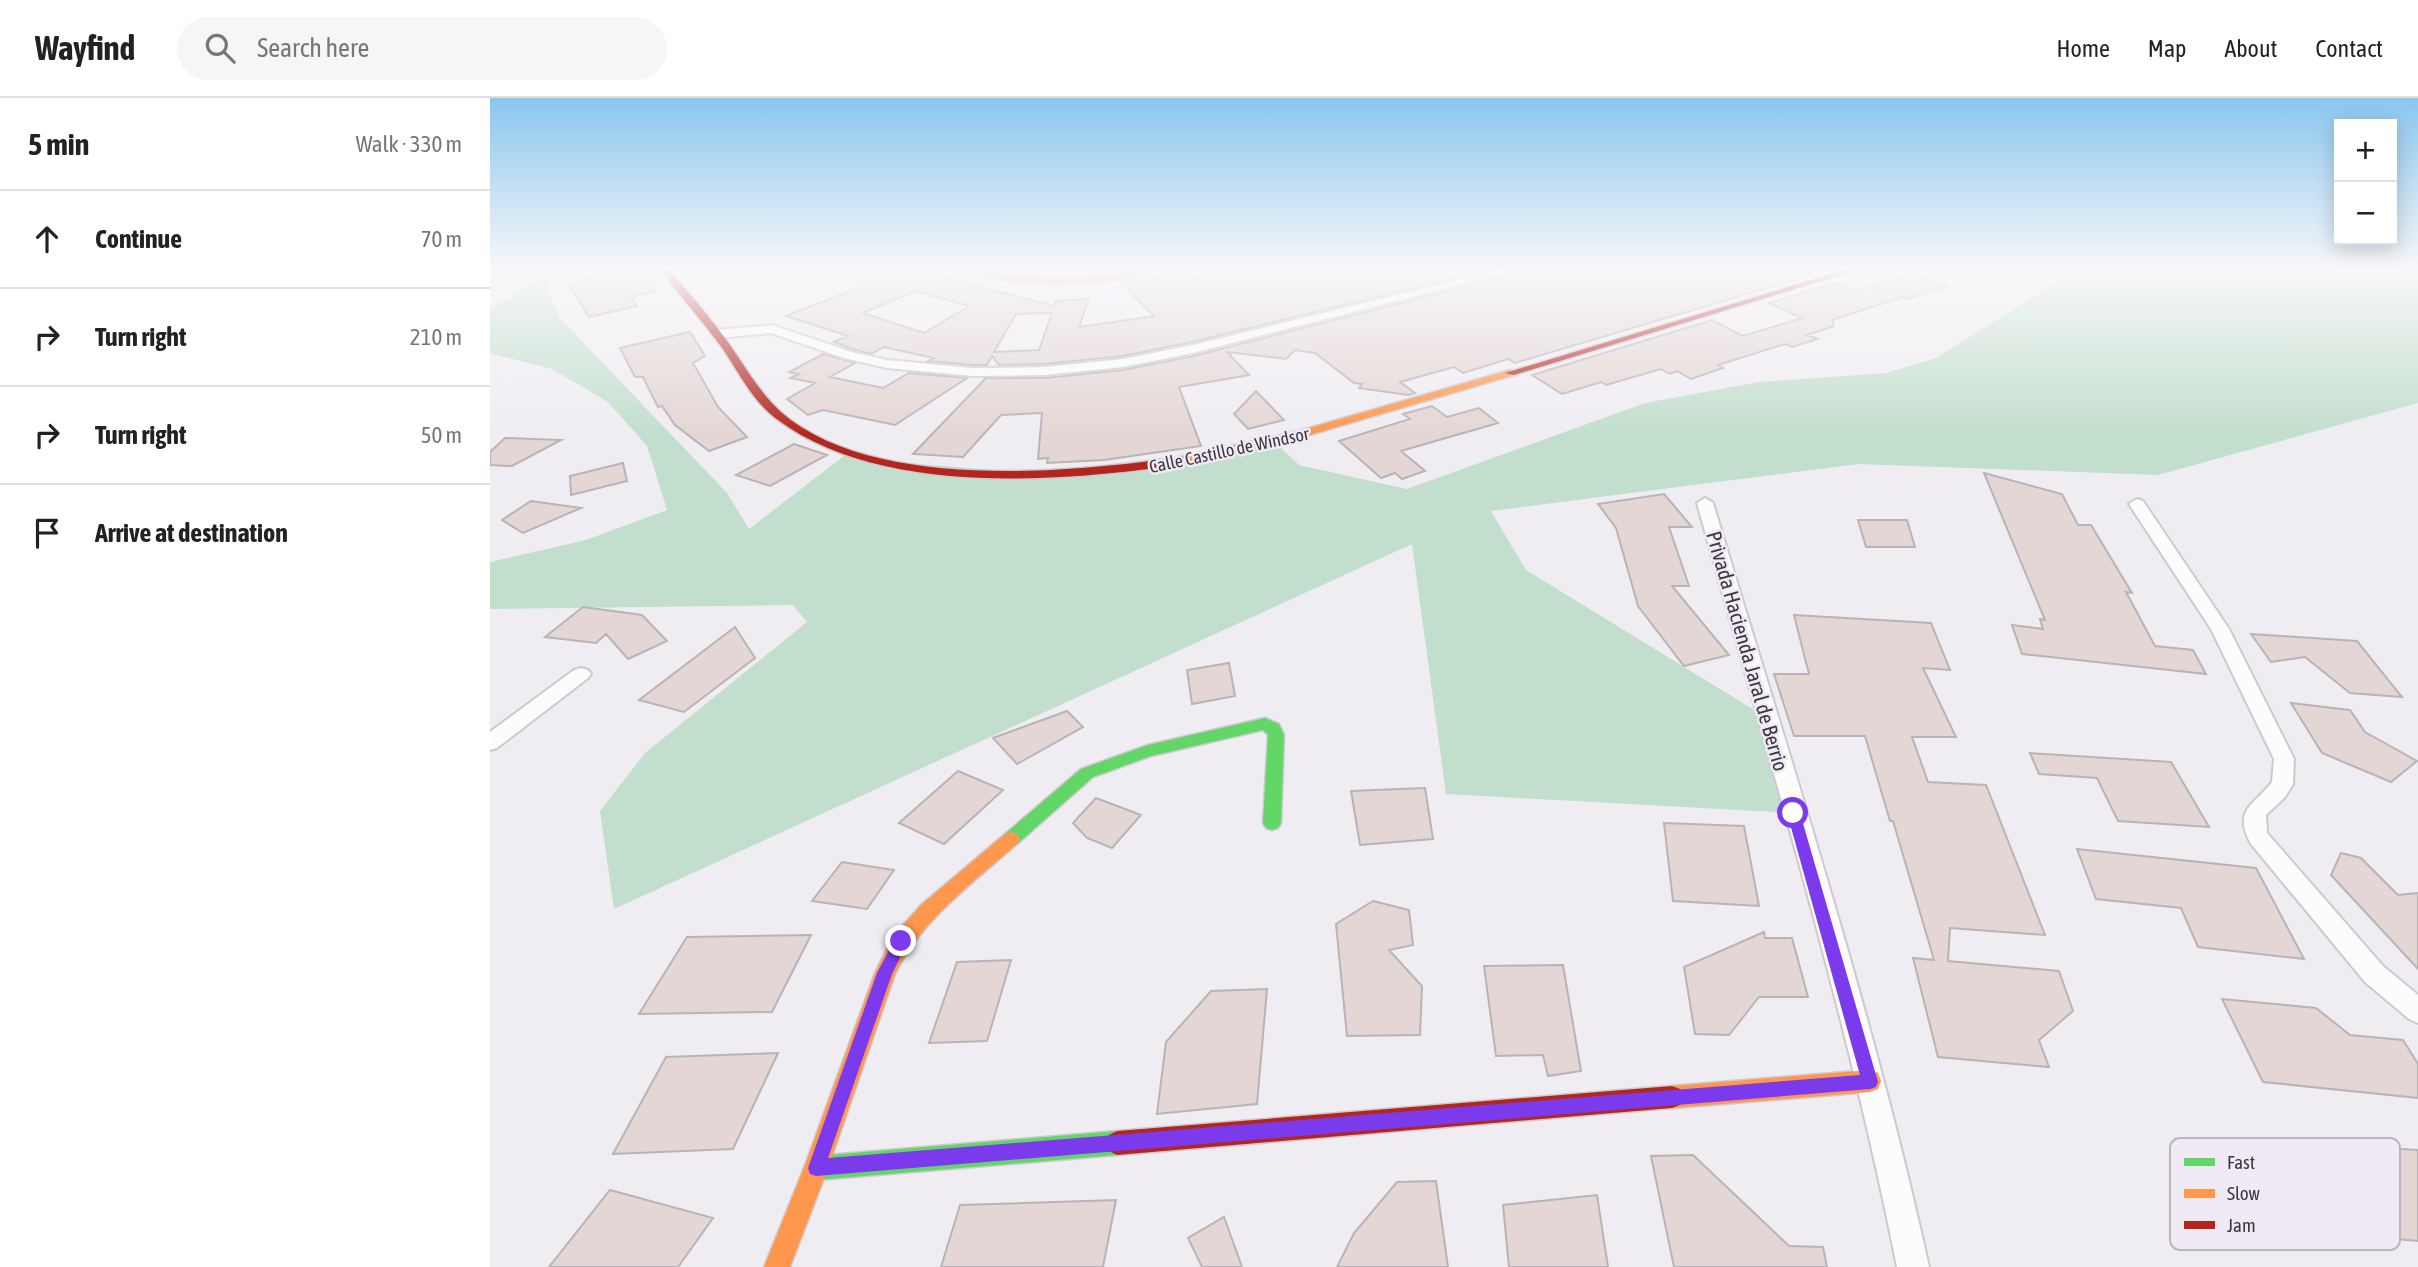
<!DOCTYPE html>
<meta charset="utf-8">
<style>
body{margin:0;font-family:"Asap Condensed",sans-serif;background:#f6f6f6;color:#222}
.controls{position:absolute;right:21px;top:21px;display:grid;overflow:hidden;border-radius:0px;box-shadow:0 4px 18px #0003}
.controls button{width:63px;height:63px;display:grid;place-items:center;padding:0;border:0;border-bottom:2px solid #e0e0e0;background:#fff;color:#222;font:35px sans-serif}
.stop{position:absolute;width:21px;height:21px;margin:-16px;border:5px solid #7c3aed;border-radius:50%;background:#fff}
.stop.end{background:#7c3aed;border-color:#fff;box-shadow:0 2px 7px #0008}
.list{margin:0;padding:0;list-style:none}
h2{display:flex;justify-content:space-between;align-items:center;height:91px;margin:0;padding:0 28px;font-size:30px}
h2 small{font-size:23px;font-weight:400;color:#767676}
.list li{display:grid;grid-template-columns:46px 1fr auto;gap:21px;align-items:center;box-sizing:border-box;height:98px;padding:0 28px;border-top:2px solid #e0e0e0}
.list b{display:block;font-size:26px;white-space:nowrap}
.list em{font-size:23px;font-style:normal;color:#767676}
.icon{flex:none;width:38px;height:38px;fill:none;stroke:currentColor;stroke-width:2;stroke-linecap:round;stroke-linejoin:round}
.map{position:relative;flex:none;width:1928px;height:1169px;overflow:hidden}
header{display:flex;align-items:center;gap:42px;box-sizing:border-box;height:98px;padding:0 35px;background:#fff;border-bottom:2px solid #e0e0e0}
header strong{font-size:33px}
nav{display:flex;gap:38px;margin-inline-start:auto;font-size:24px}
.search{width:490px;height:63px;background:#f6f6f6;display:flex;align-items:center;gap:18px;box-sizing:border-box;padding:0 24px;border-radius:38px;color:#767676;font-size:26px}
main{display:flex}
aside{flex:1;background:#fff}
.map>svg:first-child{display:block}
.green{fill:#c2dfcd}
.building{fill:#e4d6d4;stroke:#b8b4b6;stroke-width:2;fill-rule:evenodd}
.lines{fill:none;stroke-linecap:round;stroke-linejoin:round}
.street-casing{stroke:#cccace;stroke-width:4}
.fast-casing{stroke:#cccace;stroke-width:3}
.slow-casing{stroke:#cccace;stroke-width:3}
.jam-casing{stroke:#cccace;stroke-width:3}
.street{fill:#fdfcfd;fill-rule:evenodd}
.fast{fill:#63d668;fill-rule:evenodd}
.slow{fill:#ff974d;fill-rule:evenodd}
.jam{fill:#b3261e;fill-rule:evenodd}
.route{fill:#7c3aed}
.labels{text-anchor:middle;dominant-baseline:central;stroke-width:5;stroke-linejoin:round;paint-order:stroke}
.far-street-label{font-size:18px;fill:#3b383d;stroke:#f0eaf5}
.street-label{font-size:21px;fill:#3b383d;stroke:#f0eaf5}
.key{fill:#f0eaf5;stroke:#bab5be;stroke-width:2}
.key-label{font-size:19px;fill:#3b383d}
</style>
<header>
<strong>Wayfind</strong>
<div class="search"><svg class="icon" aria-label="search" viewBox="0 0 24 24"><circle cx="10" cy="10" r="6"/><path d="M15 15l6 6"/></svg>Search here</div>
<nav><a>Home</a><a>Map</a><a>About</a><a>Contact</a></nav>
</header>
<main>
<aside>
<h2>5 min<small>Walk · 330 m</small></h2>
<ul class="list">
<li><svg class="icon" aria-label="ahead" viewBox="0 0 24 24"><path d="M12 20V5M6 11l6-6 6 6"/></svg><div><b>Continue</b></div><em>70 m</em></li>
<li><svg class="icon" aria-label="right" viewBox="0 0 24 24"><path d="M7 20v-9h11M14 6l5 5-5 5"/></svg><div><b>Turn right</b></div><em>210 m</em></li>
<li><svg class="icon" aria-label="right" viewBox="0 0 24 24"><path d="M7 20v-9h11M14 6l5 5-5 5"/></svg><div><b>Turn right</b></div><em>50 m</em></li>
<li><svg class="icon" aria-label="arrive" viewBox="0 0 24 24"><path d="M6 21V4h12l-3 4 3 4H6"/></svg><div><b>Arrive at destination</b></div></li>
</ul>
</aside>
<div class="map">
<svg width="1928" height="1169" viewBox="0 0 1928 1169">
<rect width="100%" height="100%" fill="#f0edf2"/>
<path class="green" d="M57,172H71L62,179L57,190L70,220L237,395L259,431L359,354L397,364L562,376L786,345L809,367L917,391L1155,305L1269,284L1396,275L1446,260L1586,172H1928V305L1668,377L1369,366L1001,413L1036,472L1279,621L1303,715L956,696L922,446L124,811L110,713L155,655L317,524L303,507L0,511V464L96,442L177,412L157,348L118,304L62,271L0,255V209L20,200Z"/>
<path class="building" d="M108,172H152L166,193L141,199L147,208L99,219L79,188L104,179Z
M341,172H427L564,208L566,203L599,201L589,229L664,218L632,186L683,176L693,183L738,172H999L702,244L633,258L555,266L509,267L502,258L497,267H483L438,263L444,260L394,249L381,256L363,251L344,244L358,238L296,218L375,187L341,176ZM425,193L479,208L434,235L373,215ZM562,215L549,252L504,254L526,216Z
M1030,172H1313L1324,176L1025,265L1018,261L973,275L964,269L910,284L925,295L918,297L869,290L872,286L864,285L825,255L805,252L796,261L737,254L759,277L689,289L711,348L614,362L557,365L558,360L548,361L552,315L511,317L473,359L423,356L496,280H555L633,272L704,258L1028,175Z
M1425,176L1457,188L1418,201L1413,199L1342,222L1344,228L1317,237L1328,241L1302,249L1295,246L1228,267L1233,270L1201,281L1187,273L1180,276L1171,271L1116,287L1111,284L1072,296L1042,277L1222,222L1253,238L1312,220L1279,205L1345,185L1364,193Z
M200,234L215,258L203,265L228,309L257,339L219,353L185,327L172,308L168,309L153,279H145L130,250Z
M333,256L365,265L340,279L393,290L419,275L477,280L405,327L333,312L318,317L297,301L325,285L300,280L309,276L299,274Z
M766,293L794,322L758,331L744,316Z
M942,308L957,319L989,310L1008,325L911,353L935,373L912,381L905,375L891,380L849,343L920,321L913,316Z
M15,340L71,342L22,368L0,367V354Z
M304,346L337,357L280,388L246,377Z
M133,365L137,383L81,397L80,378Z
M1494,375L1572,396L1588,427H1601L1642,495L1636,494L1665,548L1703,552L1716,576L1532,556L1522,527L1553,531L1550,521L1555,522Z
M1174,396L1202,429H1179L1199,488H1182L1239,557L1194,568L1148,508L1126,430L1108,406Z
M41,403L91,410L33,435L12,422Z
M1368,422H1417L1425,449H1376Z
M93,509L152,517L177,543L138,561L116,536L106,545L55,539Z
M1304,517L1441,525L1460,572L1433,570L1466,639H1422L1438,684L1496,687L1555,837L1460,830L1458,863L1569,873L1583,913L1549,942L1559,969L1448,959L1423,860L1444,862L1403,723H1400L1375,638H1304L1284,576H1319Z
M245,529L265,560L194,614L149,602Z
M1761,536L1867,543L1912,599L1860,595L1815,559L1781,564Z
M739,565L745,598L702,606L697,572Z
M1801,605L1860,612L1875,634L1927,663L1901,684L1832,655Z
M577,613L593,629L527,666L503,640Z
M1540,655L1681,664L1719,729L1628,723L1607,680L1549,676Z
M468,673L513,692L454,746L409,725Z
M935,690L943,741L870,747L861,693Z
M606,700L651,717L622,750L597,740L583,725Z
M1174,725L1254,728L1269,808L1183,803Z
M1587,751L1766,770L1814,861L1708,849L1691,810L1606,801Z
M1851,755L1871,760L1908,797L1928,795V871L1841,777Z
M352,764L404,772L377,811L322,803Z
M883,803L919,812L923,847L899,852L932,888L930,937L857,938L846,826Z
M1274,834L1275,840H1302L1318,899H1269L1239,937L1205,936L1194,869Z
M321,837L282,914L149,916L197,839Z
M521,862L497,943L439,945L467,864Z
M1073,867L1091,973L1058,978L1053,957L1006,958L994,868Z
M777,891L767,1006L667,1016L676,944L721,893Z
M1732,901L1826,910L1860,937L1913,942L1928,966V1000L1773,984Z
M288,955L243,1051L123,1056L176,959Z
M1843,1047L1928,1052V1143L1895,1140Z
M1203,1057L1299,1148L1333,1149L1337,1169H1184L1161,1058Z
M946,1083L958,1169H847L864,1135L907,1084Z
M120,1092L223,1120L188,1169H59Z
M1107,1097L1118,1169H1019L1013,1107Z
M626,1102L613,1169H451L470,1107Z
M734,1119L752,1169H712L698,1140Z"/>
<g class="lines">
<defs>
<path id="street" d="M1009,172H1027L703,255L633,269L555,277L483,278L397,270L354,260L281,235L227,240L221,236L227,232L282,227L362,254L397,262L483,270L555,269L633,261L703,247Z
M1215,400L1223,405C1299,658 1382,910 1439,1169H1407C1356,911 1278,658 1207,405Z
M1647,401L1653,403L1739,531L1804,661L1803,686L1795,699L1776,717L1777,735L1893,868L1928,897V925L1919,921L1875,884L1761,746C1742,711 1764,708 1782,684L1784,661L1721,531L1639,406Z
M91,570L98,572L101,576L98,580L7,650L0,652V634L84,572Z"/>
<path id="fast" d="M775,620L789,626L794,637L791,725L788,730L782,732L776,730L773,725L778,637L773,632L661,658L603,679L527,746L521,748L515,746L512,741L515,736L591,671L658,647Z
M627,1033L635,1037L639,1045L635,1053L627,1057L326,1082L318,1078L314,1070L318,1062L326,1058Z"/>
<path id="slow" d="M477,172L571,181L664,172C635,190 505,191 477,172Z
M1020,272L1025,275L1024,277L816,338L695,366L689,362L695,358L809,333Z
M521,734L527,736L530,741L527,746C483,785 432,821 405,876L338,1070L300,1169H274L314,1070L385,875L404,837L431,807L515,736Z
M1380,972L1388,975L1391,983L1388,991L1380,994L1182,1010L1174,1007L1171,999L1174,991L1182,988Z"/>
<path id="jam" d="M171,172H180C200,197 221,220 240,247C256,270 270,295 291,314C382,394 584,375 695,358L701,362L695,366C573,384 392,399 288,322C262,304 248,272 230,247C211,221 189,198 171,172Z
M1354,172H1367L1024,277L1015,275Z
M1182,988L1190,991L1193,999L1190,1007L1182,1010L627,1057L619,1053L615,1045L619,1037L627,1033Z"/>
</defs>
<use href="#street" class="street-casing"/>
<use href="#fast" class="fast-casing"/>
<use href="#slow" class="slow-casing"/>
<use href="#jam" class="jam-casing"/>
<use href="#street" class="street"/>
<use href="#fast" class="fast"/>
<use href="#slow" class="slow"/>
<use href="#jam" class="jam"/>
</g>
<linearGradient id="sky" x2="0" y2="1"><stop stop-color="#8ac6ef"/><stop offset="0.51" stop-color="#f8f7f9"/><stop offset="1" stop-color="#f8f7f9" stop-opacity="0"/></linearGradient>
<rect width="1928" height="336" fill="url(#sky)"/>
<path class="route" d="M1303,710L1310,715L1388,984L1386,989L1380,991L326,1078L320,1076L318,1070L387,875L406,839L411,837L418,843L402,876L338,1060L1370,977L1297,715Z"/>
<g class="labels">
<g class="far-street-label">
<text transform="translate(739 352) rotate(-12)">Calle Castillo de Windsor</text>
</g>
<g class="street-label">
<text transform="translate(1258 553) rotate(74)">Privada Hacienda Jaral de Berrio</text>
</g>
</g>
<rect x="1680" y="1040" width="230" height="112" rx="10" class="key"/>
<rect x="1694" y="1060" width="31" height="8" fill="#63d668"/>
<rect x="1694" y="1091" width="31" height="9" fill="#ff974d"/>
<rect x="1694" y="1123" width="31" height="8" fill="#b3261e"/>
<g class="key-label">
<text x="1737" y="1071">Fast</text>
<text x="1737" y="1102">Slow</text>
<text x="1737" y="1134">Jam</text>
</g>
</svg>
<div class="controls">
<button>+</button>
<button>−</button>
</div>
<div class="stop" style="left:1303px;top:715px"></div>
<div class="stop end" style="left:411px;top:843px"></div>
</div>
</main>
